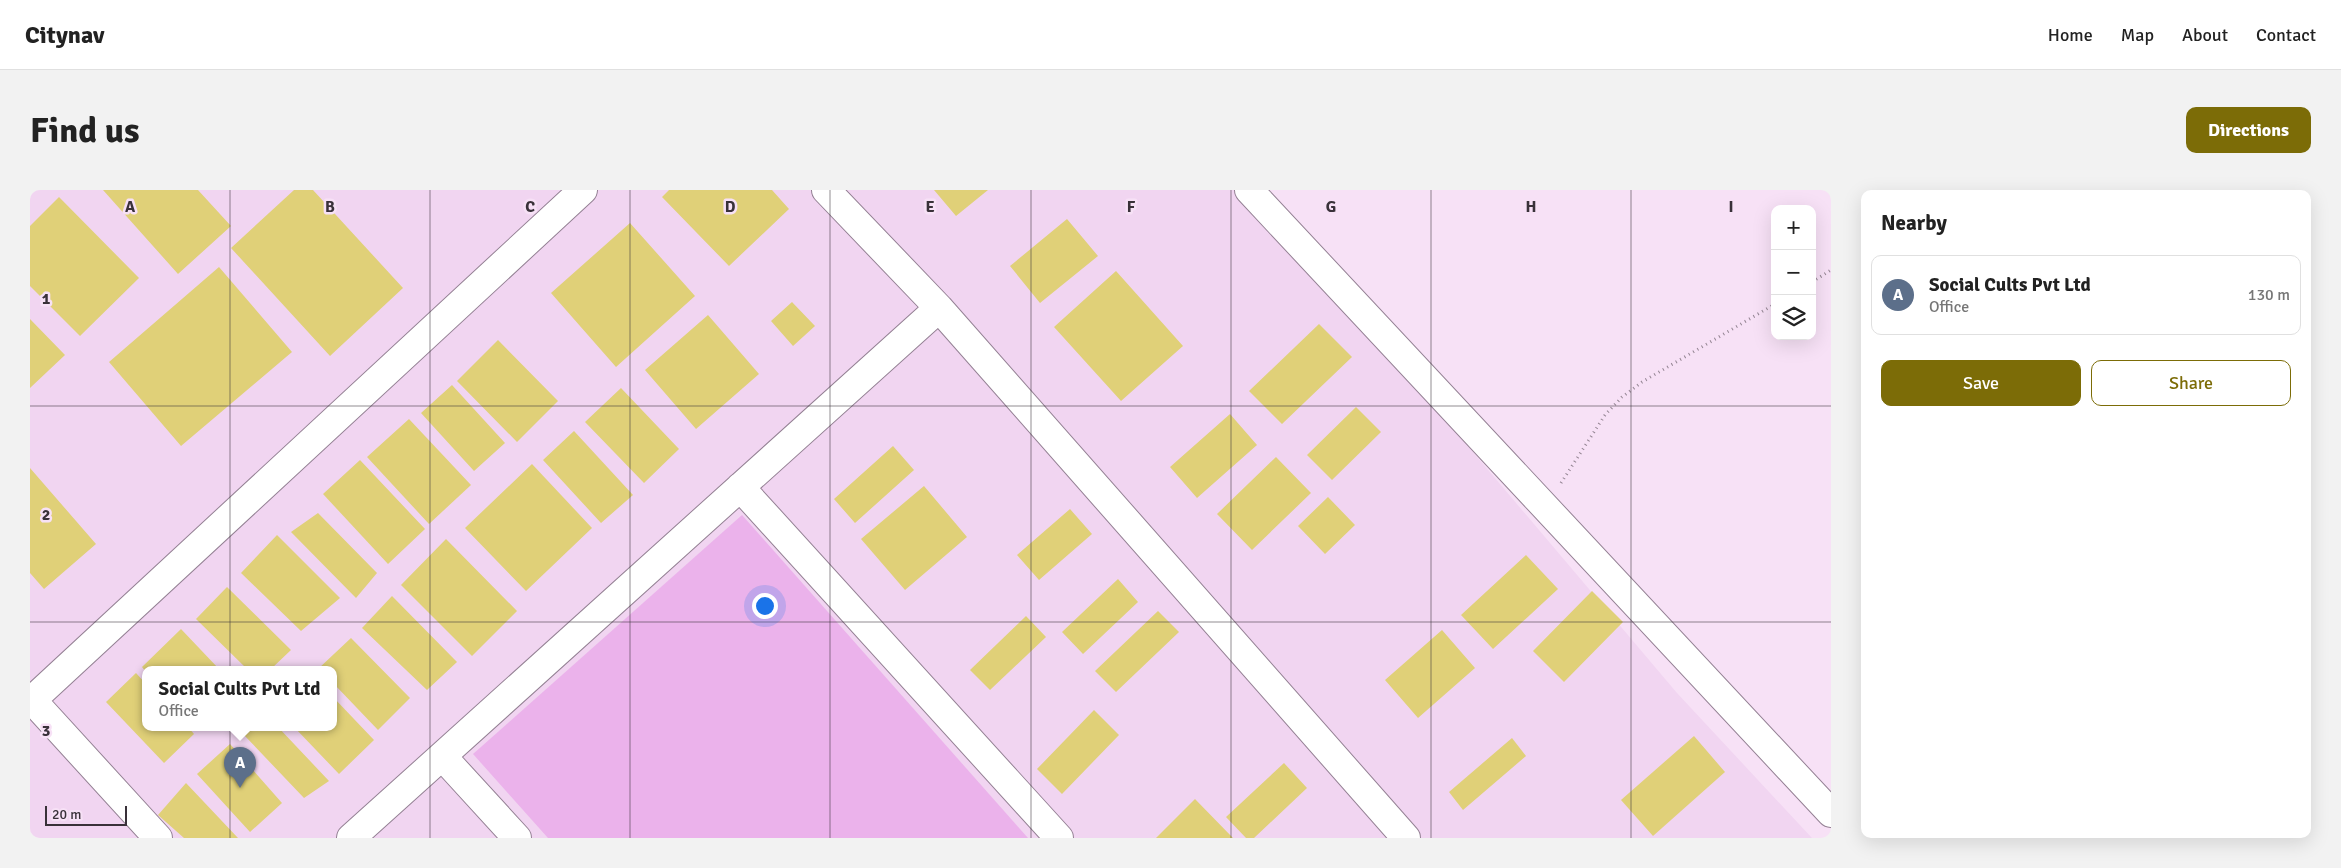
<!DOCTYPE html>
<meta charset="utf-8">
<style>
body{margin:0;font-family:Signika,sans-serif;background:#f2f2f2;color:#222}
.controls{position:absolute;right:15px;top:15px;display:grid;overflow:hidden;border-radius:10px;box-shadow:0 5px 20px #0002}
.controls button{width:45px;height:45px;display:grid;place-items:center;padding:0;border:0;border-bottom:1px solid #e0e0e0;background:#fff;color:#222;font:25px sans-serif}
.scale{position:absolute;left:15px;bottom:12px;width:82px;box-sizing:border-box;padding-left:5px;border:2px solid #393139;border-top:0;font-size:14px;line-height:18px;white-space:nowrap;color:#393139;-webkit-text-stroke:4px #f7e1f6;paint-order:stroke}
.you{position:absolute;left:734px;top:415px;width:18px;height:18px;margin:-12px;border:4px solid #fff;border-radius:50%;background:#1a73e8;box-shadow:0 0 0 8px #1a73e833}
.badge{display:grid;place-items:center;width:32px;height:32px;border-radius:50%;background:#7c6c07;color:#fff;font-size:16px;font-weight:700}
.pin{position:absolute;translate:-50% -41px;filter:drop-shadow(0 1px 2px #0008)}
.pin::after{content:'';position:absolute;top:26px;width:18px;height:15px;background:inherit;clip-path:polygon(0 0,100% 0,50% 100%)}
.popup{position:absolute;left:112px;top:476px;width:195px;height:65px;box-sizing:border-box;display:grid;place-content:center;border-radius:10px;background:#fff;filter:drop-shadow(0 1px 4px #0005);font-size:16px;white-space:nowrap;color:#767676}
.popup b{font-size:19px;color:#222}
.popup::after{content:'';position:absolute;left:50%;top:100%;margin-left:-10px;border:10px solid transparent;border-top-color:#fff}
.list{margin:0;padding:0;list-style:none}
h2{display:flex;justify-content:space-between;align-items:center;height:65px;margin:0;padding:0 20px;font-size:21px}
h2 small{font-size:16px;font-weight:400;color:#767676}
.list li{display:grid;grid-template-columns:32px 1fr auto;gap:15px;align-items:center;box-sizing:border-box;height:80px;margin:0 10px 10px;padding:0 10px;border:1px solid #e0e0e0;border-radius:10px}
.list b{display:block;font-size:19px;white-space:nowrap}
.list p{margin:0;font-size:16px;white-space:nowrap;color:#767676}
.list em{font-size:16px;font-style:normal;color:#767676}
.actions{display:flex;gap:10px;padding:15px 20px}
.actions a{flex:1;padding:11px 0;border:1px solid #7c6c07;border-radius:10px;text-align:center;font-size:18px;color:#7c6c07}
.actions .main{background:#7c6c07;color:#fff}
.icon{flex:none;width:28px;height:28px;fill:none;stroke:currentColor;stroke-width:2;stroke-linecap:round;stroke-linejoin:round}
.map{position:relative;flex:none;width:1801px;height:648px;overflow:hidden;border-radius:10px}
header{display:flex;align-items:center;gap:30px;box-sizing:border-box;height:70px;padding:0 25px;background:#fff;border-bottom:1px solid #e0e0e0}
header strong{font-size:24px}
nav{display:flex;gap:28px;margin-inline-start:auto;font-size:18px}
.intro{display:flex;align-items:center;justify-content:space-between;box-sizing:border-box;height:120px;padding:0 30px}
h1{margin:0;font-size:35px}
.button{padding:12px 22px;border-radius:10px;background:#7c6c07;color:#fff;font-size:18px;font-weight:700}
main{display:flex;gap:30px;padding:0 30px}
aside{flex:1;background:#fff;border-radius:10px;box-shadow:0 5px 20px #0002}
.map>svg:first-child{display:block}
.built{fill:#f1d5f1;fill-rule:evenodd}
.green{fill:#ebb2eb}
.building{fill:#e0d078}
.lines{fill:none;stroke-linecap:round;stroke-linejoin:round}
.minor-casing{stroke:#948194;stroke-width:30}
.path{stroke:#948593;stroke-width:3;stroke-dasharray:1 4;stroke-linecap:butt}
.minor{stroke:#fff;stroke-width:28}
.grid{fill:none;stroke:#393139;stroke-width:1;stroke-opacity:0.55}
.grid-label{font-size:16px;text-anchor:middle;font-weight:bold;fill:#393139;stroke:#f7e1f6;stroke-width:5;stroke-linejoin:round;paint-order:stroke}
</style>
<header>
<strong>Citynav</strong>
<nav><a>Home</a><a>Map</a><a>About</a><a>Contact</a></nav>
</header>
<div class="intro"><h1>Find us</h1><a class="button">Directions</a></div>
<main>
<div class="map">
<svg width="1801" height="648" viewBox="0 0 1801 648">
<rect width="100%" height="100%" fill="#f7e1f6"/>
<path class="built" d="M0,0H1221L1647,503L1782,648H0ZM116,479H304V537H116Z"/>
<path class="green" d="M712,325L998,648H518L443,564Z"/>
<path class="building" d="M73,0H168L201,36L148,84Z
M264,0H283L373,98L300,166L201,58Z
M639,0H742L759,19L699,76L632,7Z
M904,0H958L926,26Z
M29,7L109,88L50,146L0,96V36Z
M1037,29L1068,66L1010,113L980,76Z
M600,33L665,106L586,177L521,103Z
M189,77L262,162L151,256L79,172Z
M1086,81L1153,156L1091,211L1024,137Z
M762,112L785,136L763,156L741,131Z
M678,125L729,184L666,239L615,180Z
M0,129L35,165L0,198Z
M1289,134L1322,167L1252,234L1219,201Z
M468,150L528,211L487,252L427,191Z
M422,195L475,253L444,281L391,223Z
M591,198L649,259L614,293L555,232Z
M1326,217L1351,242L1302,290L1277,265Z
M1200,224L1227,255L1167,308L1140,277Z
M379,229L441,295L399,334L337,267Z
M544,241L603,305L571,333L513,270Z
M863,256L884,280L825,333L804,309Z
M1246,267L1281,303L1222,360L1187,324Z
M330,270L395,339L358,374L293,304Z
M502,274L562,338L496,401L435,338Z
M0,278L66,354L14,399L0,383Z
M894,296L937,347L875,400L831,349Z
M1298,307L1325,335L1295,364L1268,336Z
M1040,319L1062,344L1009,390L987,365Z
M288,323L347,383L326,408L261,342Z
M247,345L310,408L271,441L211,383Z
M416,349L487,421L442,466L371,395Z
M1496,365L1528,399L1463,459L1431,425Z
M1088,389L1108,412L1053,464L1032,442Z
M197,397L261,460L241,479H217L166,429Z
M1562,401L1593,432L1534,492L1503,461Z
M362,406L427,472L397,500L332,438Z
M1128,421L1149,442L1086,502L1065,481Z
M996,426L1016,447L960,500L940,480Z
M151,439L189,479H116V482L112,477Z
M1412,440L1445,478L1388,528L1355,490Z
M321,448L380,508L348,540L304,494V479H288Z
M106,483L116,494V537H158L164,544L134,573L76,512Z
M304,508L344,550L309,584L264,537H304Z
M1064,520L1089,545L1032,604L1007,579Z
M222,537H248L299,591L274,608L214,545Z
M1664,546L1695,582L1623,646L1591,610Z
M1482,548L1496,566L1433,620L1419,602Z
M200,554L252,613L220,642L167,584Z
M1254,573L1277,598L1224,648H1216L1196,627Z
M156,593L208,648H154L128,625Z
M1165,609L1203,648H1126Z"/>
<g class="lines">
<defs>
<path id="minor" d="M796,0L909,118L1376,648
M1219,0L1801,623
M710,297L1029,648
M2,510L128,648
M0,512L553,0
M412,566L487,648
M321,648L909,118"/>
</defs>
<use href="#minor" class="minor-casing"/>
<path class="path" d="M1782,92L1801,80
M1531,293L1575,225L1592,207L1612,192L1745,114"/>
<use href="#minor" class="minor"/>
</g>
<path class="grid" d="M200,0V648M400,0V648M600,0V648M800,0V648M1001,0V648M1201,0V648M1401,0V648M1601,0V648M0,216H1801M0,432H1801"/>
<g class="grid-label">
<text x="100" y="22">A</text>
<text x="300" y="22">B</text>
<text x="500" y="22">C</text>
<text x="700" y="22">D</text>
<text x="900" y="22">E</text>
<text x="1101" y="22">F</text>
<text x="1301" y="22">G</text>
<text x="1501" y="22">H</text>
<text x="1701" y="22">I</text>
<text x="16" y="114">1</text>
<text x="16" y="330">2</text>
<text x="16" y="546">3</text>
</g>
</svg>
<div class="controls">
<button>+</button>
<button>−</button>
<button><svg class="icon" aria-label="layers" viewBox="0 0 24 24"><path d="M12 4l9 5-9 5-9-5zM3 14l9 5 9-5"/></svg></button>
</div>
<div class="scale">20 m</div>
<div class="you"></div>
<div class="pin badge" style="left:210px;top:598px;background:#5c6f8a">A</div>
<div class="popup"><b>Social Cults Pvt Ltd</b>Office</div>
</div>
<aside>
<h2>Nearby<small></small></h2>
<ul class="list">
<li><span class="badge" style="background:#5c6f8a">A</span><div><b>Social Cults Pvt Ltd</b><p>Office</p></div><em>130 m</em></li>
</ul>
<div class="actions"><a class="main">Save</a><a>Share</a></div>
</aside>
</main>
